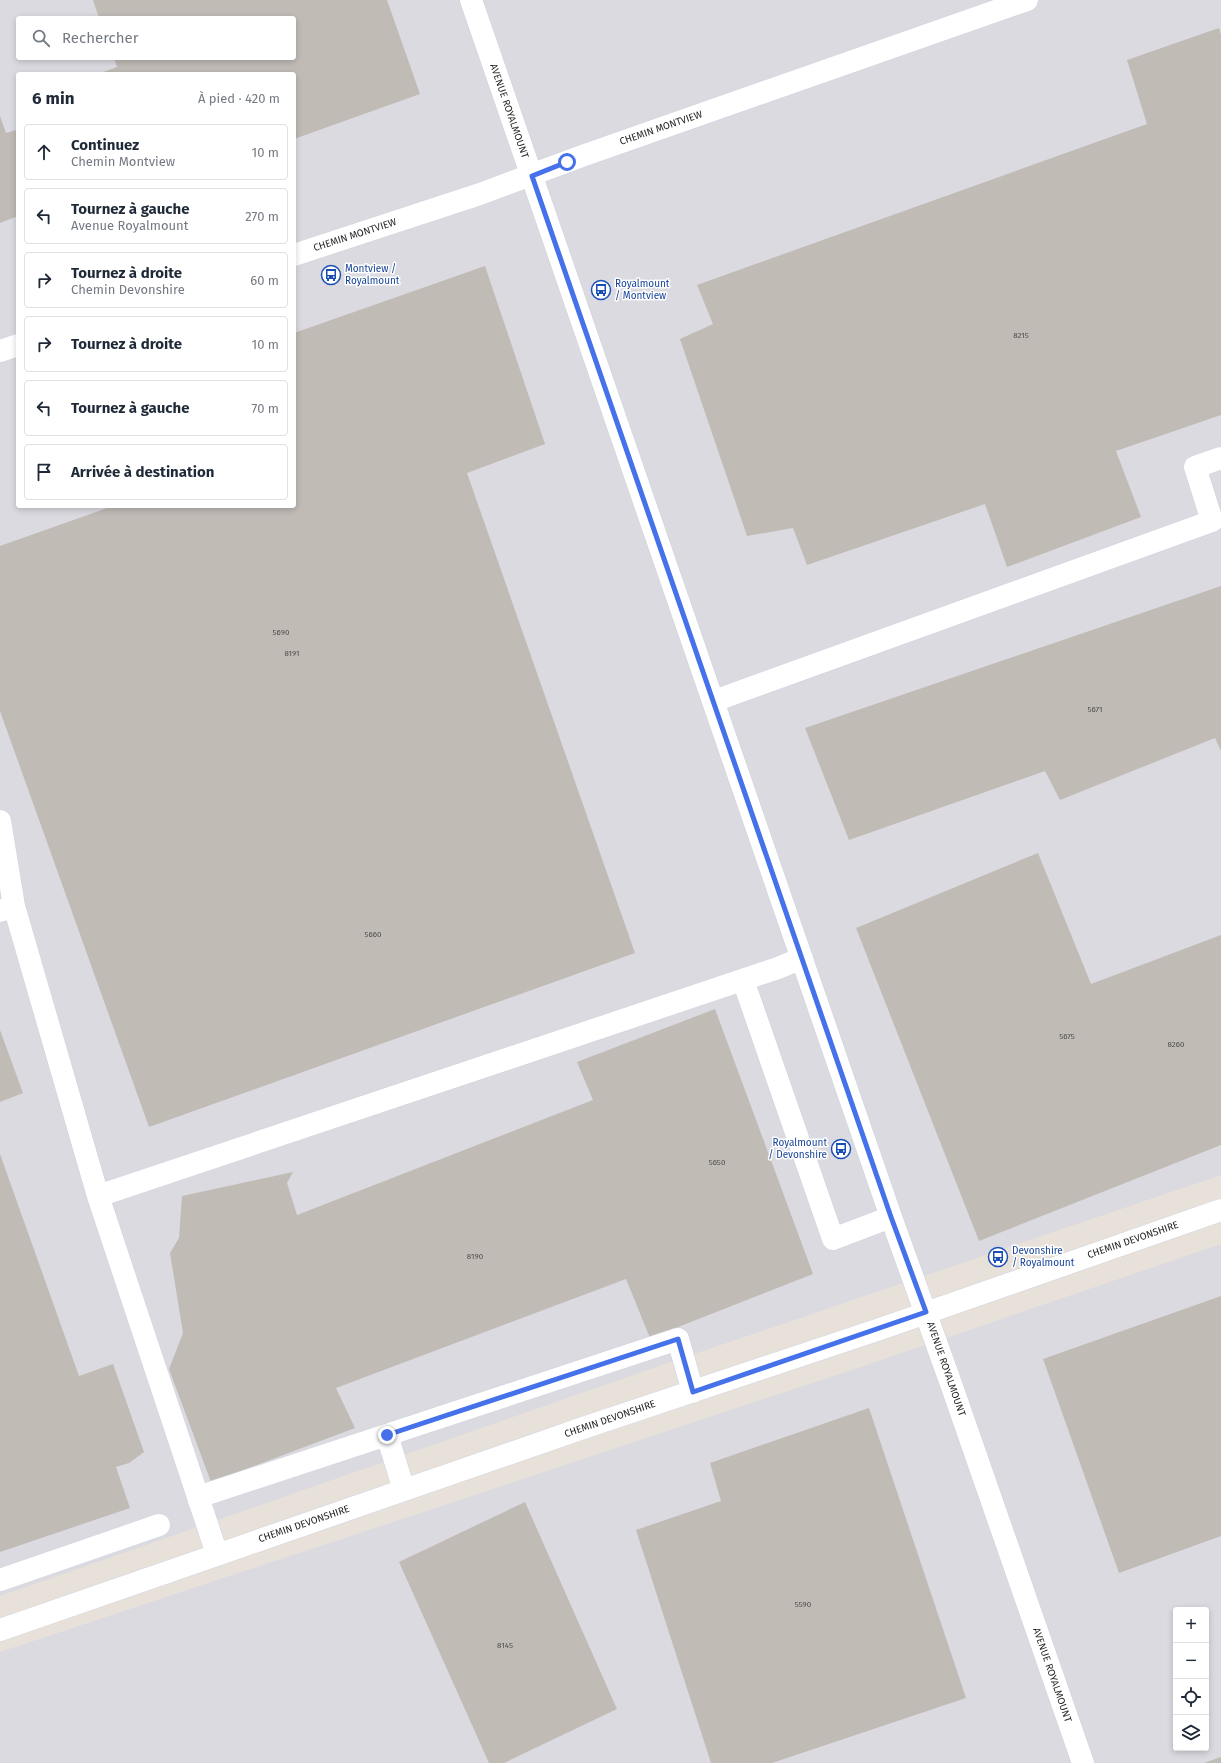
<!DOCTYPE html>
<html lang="fr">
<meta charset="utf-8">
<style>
body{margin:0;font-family:"Fira Sans",sans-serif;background:#f2f2f3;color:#1f2937}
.controls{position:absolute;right:12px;bottom:12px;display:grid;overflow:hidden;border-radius:4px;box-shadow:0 2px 6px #0003}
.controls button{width:36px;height:36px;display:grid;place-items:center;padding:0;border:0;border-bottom:1px solid #e0e1e3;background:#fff;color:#1f2937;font:20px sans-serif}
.stop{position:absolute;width:12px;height:12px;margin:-9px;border:3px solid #4572ea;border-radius:50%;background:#fff}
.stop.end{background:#4572ea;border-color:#fff;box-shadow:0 1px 4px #0008}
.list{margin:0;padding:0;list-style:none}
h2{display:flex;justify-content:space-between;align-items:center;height:52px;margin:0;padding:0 16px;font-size:17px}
h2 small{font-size:13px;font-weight:400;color:#747a83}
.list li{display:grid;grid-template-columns:26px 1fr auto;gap:12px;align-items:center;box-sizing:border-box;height:56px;margin:0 8px 8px;padding:0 8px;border:1px solid #e0e1e3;border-radius:4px}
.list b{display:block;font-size:15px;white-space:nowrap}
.list p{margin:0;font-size:13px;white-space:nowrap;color:#747a83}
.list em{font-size:13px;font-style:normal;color:#747a83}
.icon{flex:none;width:22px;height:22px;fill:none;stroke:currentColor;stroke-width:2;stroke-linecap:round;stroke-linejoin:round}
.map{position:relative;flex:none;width:1221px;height:1763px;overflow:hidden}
.search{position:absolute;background:#fff;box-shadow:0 2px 6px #0003;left:16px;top:16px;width:280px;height:44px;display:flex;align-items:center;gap:10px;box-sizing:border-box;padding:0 14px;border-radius:4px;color:#747a83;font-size:15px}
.panel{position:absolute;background:#fff;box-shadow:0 2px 6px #0003;left:16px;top:72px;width:280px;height:436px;border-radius:4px}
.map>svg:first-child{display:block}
.industrial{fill:#dbdae1;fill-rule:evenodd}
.building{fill:#c1bbb6}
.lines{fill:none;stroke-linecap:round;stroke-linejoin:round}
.minor-casing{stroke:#cfd3df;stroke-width:23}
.minor{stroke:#fff;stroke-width:22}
.route{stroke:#4572ea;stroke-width:5}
.labels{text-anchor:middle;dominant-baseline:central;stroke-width:3;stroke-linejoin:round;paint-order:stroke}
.number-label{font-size:8px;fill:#4e4c4b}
.street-label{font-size:10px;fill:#272727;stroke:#fff}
.transit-label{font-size:10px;fill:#164399;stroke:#fff;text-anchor:start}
</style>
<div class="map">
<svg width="1221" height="1763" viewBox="0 0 1221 1763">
<rect width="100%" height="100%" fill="#e8e1d9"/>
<path class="industrial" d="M0,0H1221V1175L662,1365L0,1596ZM18,18H294V58H18ZM18,74H294V506H18Z
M1221,1244V1763H0V1652L864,1366ZM1176,1610H1206V1748H1176Z"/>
<path class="building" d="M93,0H387L420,94L294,139V74H98L117,67L114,58H294V18H99Z
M1219,28L1221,35V415L1116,451L1141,517L1007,567L985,504L807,565L793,528L747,536L680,339L713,324L697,285L1147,124L1127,60Z
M0,116L6,133L16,130L18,135V216L0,223Z
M485,266L545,444L467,473L635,953L149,1127L0,711V546L113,506H294V333Z
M1221,586V751L1215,738L1060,800L1045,771L849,840L805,728Z
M1038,853L1091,984L1221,935V1145L979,1241L856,928Z
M715,1009L813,1274L650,1338L626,1279L336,1388L355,1428L211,1482L169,1369L183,1333L170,1253L179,1238L182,1196L293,1172L287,1183L297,1215L593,1100L577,1062Z
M0,1030L23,1093L0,1102Z
M0,1154L79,1376L113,1364L144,1452L129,1463L116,1467L130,1508L0,1552Z
M1221,1296V1536L1119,1573L1043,1359Z
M869,1408L966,1698L772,1763H711L636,1530L721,1501L710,1463Z
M525,1502L617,1709L504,1763H489L399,1562Z
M1221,1757V1763H1204Z"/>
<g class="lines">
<defs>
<path id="minor" d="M471,0L891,1217L950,1381L1083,1763
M294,255L480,194L582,156L1027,0
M0,351L18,345
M714,701L1212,521L1195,467L1221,458
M0,821L14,906
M0,911L14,906L98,1196L217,1554
M743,980L833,1239L891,1217
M98,1196L778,968L802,958
M387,1435L404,1490
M199,1501L198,1497L678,1339L693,1392
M0,1580L159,1525
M0,1630L586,1427L880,1329L1221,1210"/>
</defs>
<use href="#minor" class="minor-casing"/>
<use href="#minor" class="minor"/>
</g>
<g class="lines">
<path class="route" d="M387,1435L678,1339L693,1392L926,1312L891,1217L532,176L567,162"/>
</g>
<defs>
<symbol id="bus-ring" viewBox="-11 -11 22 22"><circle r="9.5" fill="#fff" stroke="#1a4fb4" stroke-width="1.5"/><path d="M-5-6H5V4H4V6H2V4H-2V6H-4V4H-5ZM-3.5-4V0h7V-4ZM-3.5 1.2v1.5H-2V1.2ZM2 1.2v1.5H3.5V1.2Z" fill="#1a4fb4"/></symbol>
</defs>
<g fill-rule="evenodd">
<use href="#bus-ring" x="320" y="264" width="22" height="22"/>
<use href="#bus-ring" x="590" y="279" width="22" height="22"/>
<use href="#bus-ring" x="830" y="1138" width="22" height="22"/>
<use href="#bus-ring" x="987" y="1246" width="22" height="22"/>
</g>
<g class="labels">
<g class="number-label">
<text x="1021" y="335">8215</text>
<text x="281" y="632">5690</text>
<text x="292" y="653">8191</text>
<text x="1095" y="709">5671</text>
<text x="373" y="934">5660</text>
<text x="1067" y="1036">5675</text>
<text x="1176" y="1044">8260</text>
<text x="717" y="1162">5650</text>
<text x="475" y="1256">8190</text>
<text x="803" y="1604">5590</text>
<text x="505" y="1645">8145</text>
</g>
<g class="street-label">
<text transform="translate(509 111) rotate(71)">AVENUE ROYALMOUNT</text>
<text transform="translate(661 128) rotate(-19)">CHEMIN MONTVIEW</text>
<text transform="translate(355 235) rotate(-18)">CHEMIN MONTVIEW</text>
<text transform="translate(1133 1240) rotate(-19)">CHEMIN DEVONSHIRE</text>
<text transform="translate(946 1369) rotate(71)">AVENUE ROYALMOUNT</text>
<text transform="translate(610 1419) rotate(-19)">CHEMIN DEVONSHIRE</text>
<text transform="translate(304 1524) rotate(-19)">CHEMIN DEVONSHIRE</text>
<text transform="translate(1052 1675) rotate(71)">AVENUE ROYALMOUNT</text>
</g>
<g class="transit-label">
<text x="345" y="269">Montview /<tspan x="345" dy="12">Royalmount</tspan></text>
<text x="615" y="284">Royalmount<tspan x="615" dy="12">/ Montview</tspan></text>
<text x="827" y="1143" text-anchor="end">Royalmount<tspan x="827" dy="12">/ Devonshire</tspan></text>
<text x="1012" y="1251">Devonshire<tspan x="1012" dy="12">/ Royalmount</tspan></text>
</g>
</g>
</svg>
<div class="controls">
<button>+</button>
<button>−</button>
<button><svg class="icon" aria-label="locate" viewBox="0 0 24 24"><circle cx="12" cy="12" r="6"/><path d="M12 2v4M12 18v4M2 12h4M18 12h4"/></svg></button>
<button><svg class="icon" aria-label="layers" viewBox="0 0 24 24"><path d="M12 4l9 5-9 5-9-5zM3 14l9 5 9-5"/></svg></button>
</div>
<div class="stop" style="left:567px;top:162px"></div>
<div class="stop end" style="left:387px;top:1435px"></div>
<div class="search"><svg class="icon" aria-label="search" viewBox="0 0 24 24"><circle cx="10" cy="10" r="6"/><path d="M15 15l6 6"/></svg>Rechercher</div>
<section class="panel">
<h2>6 min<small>À pied · 420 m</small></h2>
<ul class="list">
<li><svg class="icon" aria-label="ahead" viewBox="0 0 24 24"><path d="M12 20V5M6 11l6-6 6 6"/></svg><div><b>Continuez</b><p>Chemin Montview</p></div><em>10 m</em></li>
<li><svg class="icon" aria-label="left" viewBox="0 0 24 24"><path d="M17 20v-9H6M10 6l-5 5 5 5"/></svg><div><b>Tournez à gauche</b><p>Avenue Royalmount</p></div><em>270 m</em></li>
<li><svg class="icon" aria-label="right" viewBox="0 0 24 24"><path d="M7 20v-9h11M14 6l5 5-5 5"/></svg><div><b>Tournez à droite</b><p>Chemin Devonshire</p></div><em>60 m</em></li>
<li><svg class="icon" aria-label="right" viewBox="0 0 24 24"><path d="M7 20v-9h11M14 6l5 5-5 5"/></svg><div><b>Tournez à droite</b></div><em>10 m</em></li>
<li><svg class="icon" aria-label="left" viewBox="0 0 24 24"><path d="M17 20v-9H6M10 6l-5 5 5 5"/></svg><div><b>Tournez à gauche</b></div><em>70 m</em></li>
<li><svg class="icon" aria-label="arrive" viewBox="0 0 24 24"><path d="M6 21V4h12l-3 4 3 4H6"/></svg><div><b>Arrivée à destination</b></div></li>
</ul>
</section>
</div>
